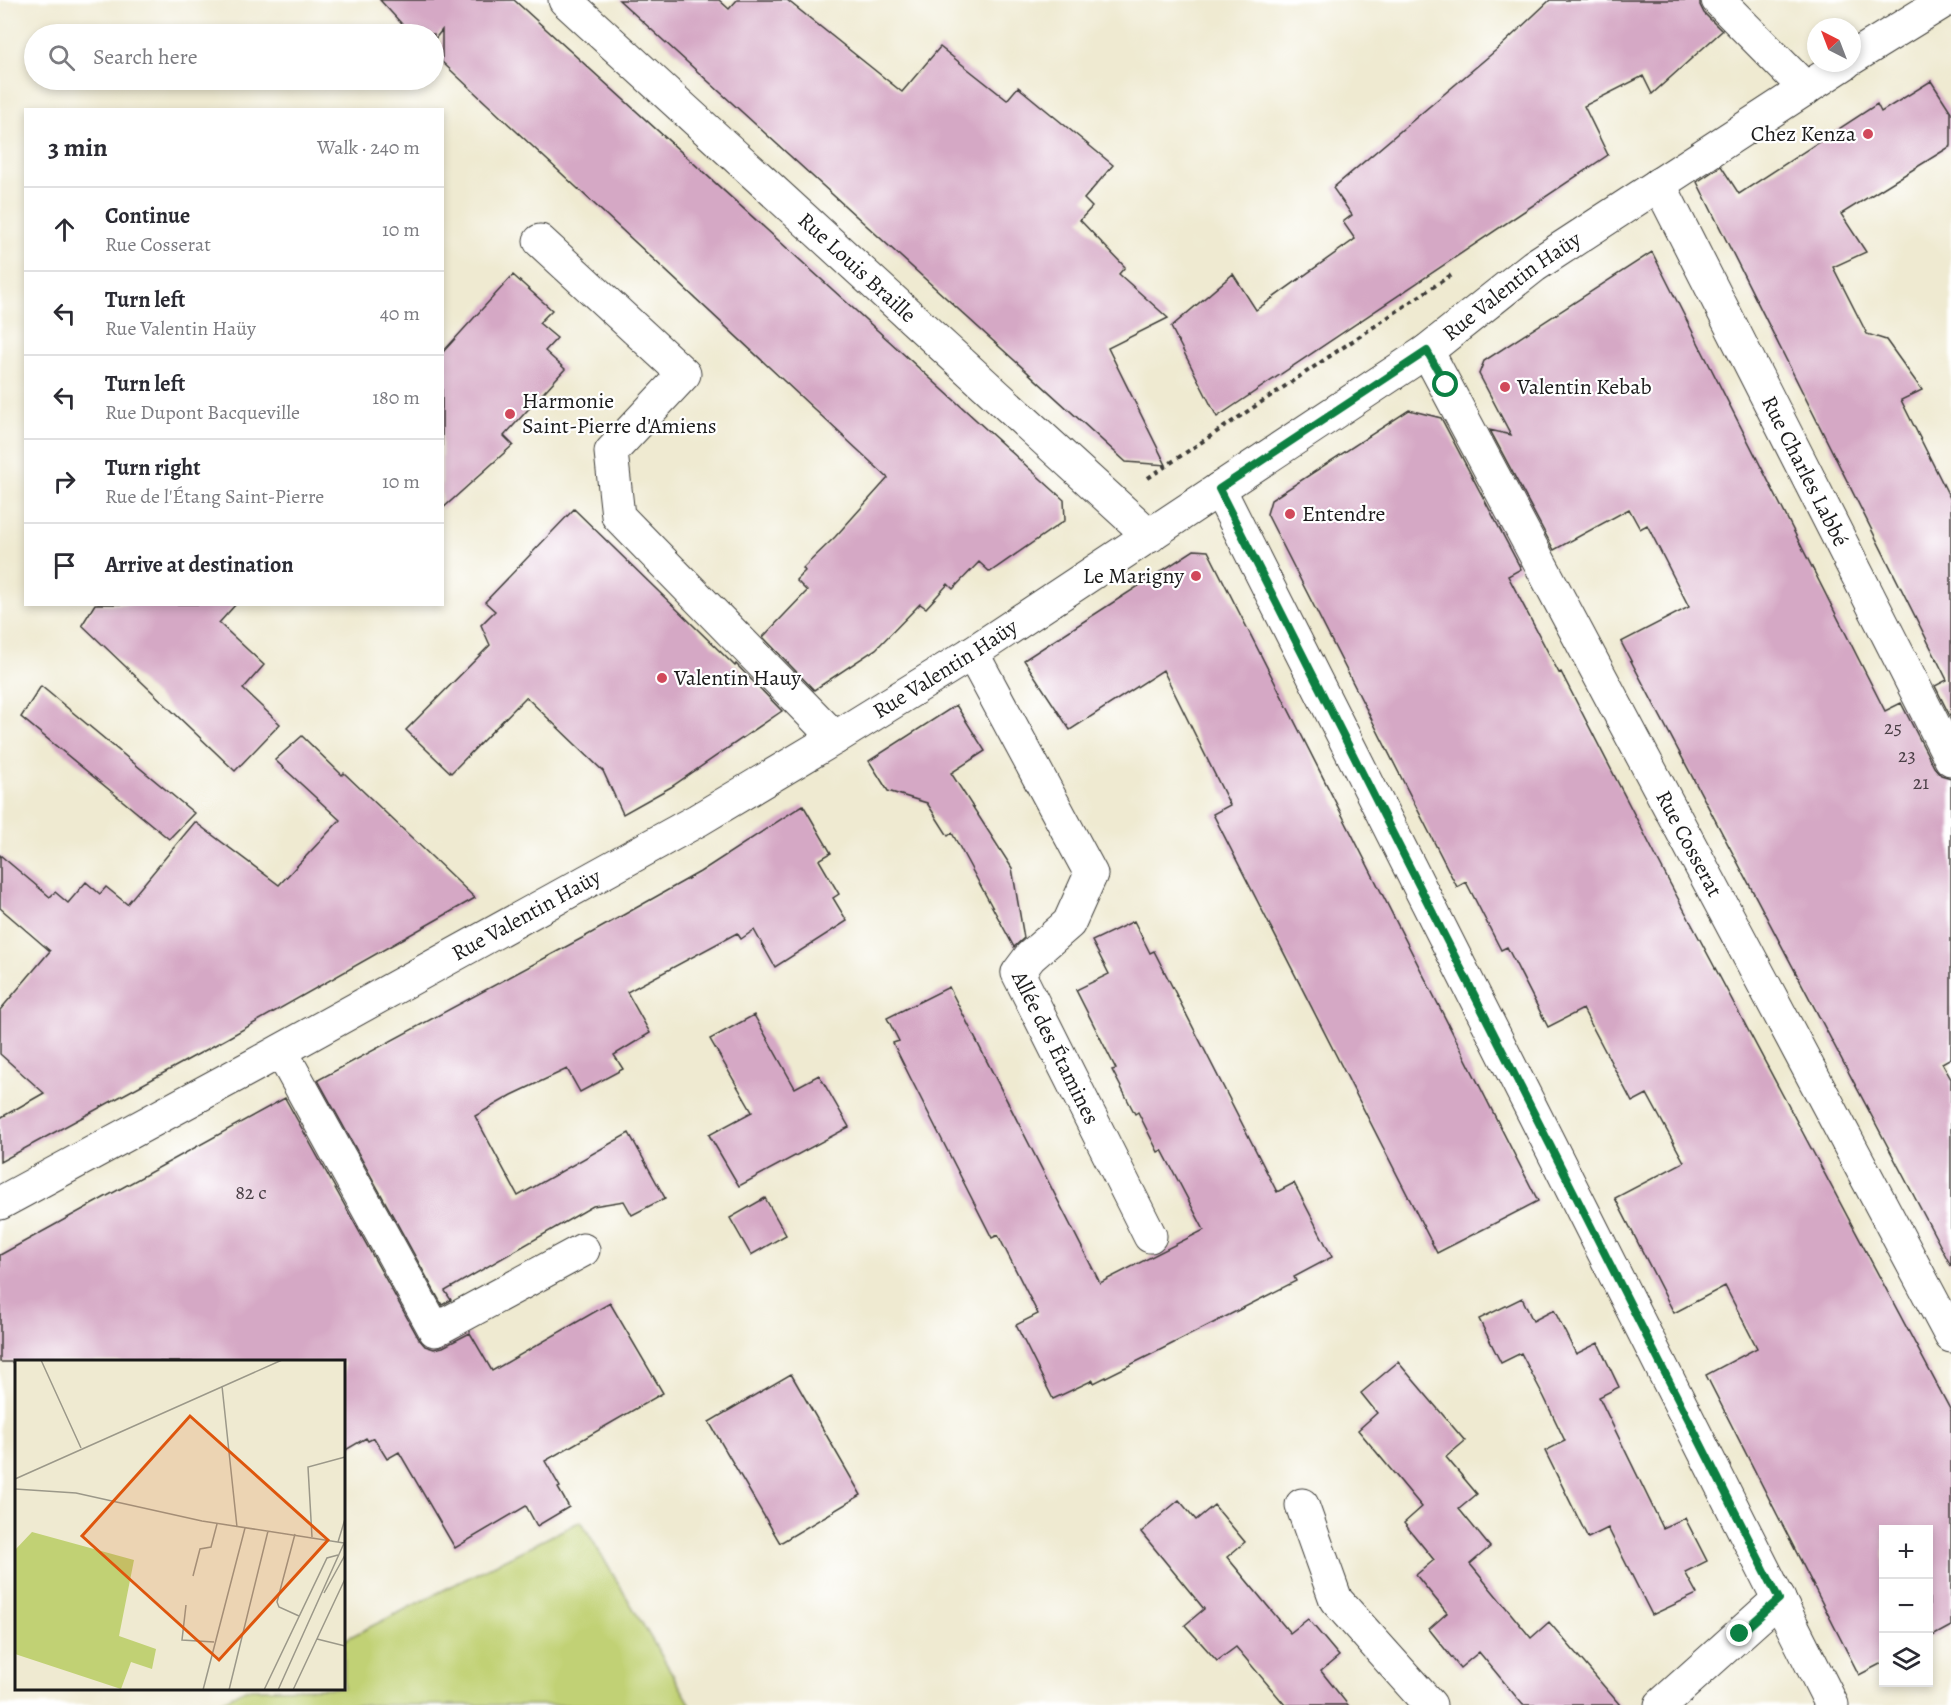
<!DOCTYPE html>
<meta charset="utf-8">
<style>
body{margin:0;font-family:Alegreya,serif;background:#f2f2f3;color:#2b2b33}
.controls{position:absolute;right:18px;bottom:18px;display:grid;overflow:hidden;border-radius:0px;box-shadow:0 3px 9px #0003}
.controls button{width:54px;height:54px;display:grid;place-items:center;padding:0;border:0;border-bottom:2px solid #e1e1e2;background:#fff;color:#2b2b33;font:30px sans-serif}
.compass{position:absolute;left:1807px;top:18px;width:54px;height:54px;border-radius:50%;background:#fff;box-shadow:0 3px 9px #0003;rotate:318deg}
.stop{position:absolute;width:18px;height:18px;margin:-14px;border:4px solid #0b8043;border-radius:50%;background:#fff}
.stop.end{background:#0b8043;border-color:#fff;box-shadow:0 2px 6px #0008}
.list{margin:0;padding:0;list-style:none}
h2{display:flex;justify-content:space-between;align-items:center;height:78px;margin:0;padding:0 24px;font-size:26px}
h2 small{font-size:20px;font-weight:400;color:#7c7c81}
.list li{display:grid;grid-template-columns:39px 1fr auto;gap:18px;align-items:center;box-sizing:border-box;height:84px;padding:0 24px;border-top:2px solid #e1e1e2}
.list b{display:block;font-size:22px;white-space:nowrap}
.list p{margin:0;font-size:20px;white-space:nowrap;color:#7c7c81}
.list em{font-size:20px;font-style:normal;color:#7c7c81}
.icon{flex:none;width:33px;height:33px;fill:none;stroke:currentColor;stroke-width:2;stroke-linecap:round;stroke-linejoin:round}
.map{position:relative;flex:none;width:1951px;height:1705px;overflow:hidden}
.search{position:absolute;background:#fff;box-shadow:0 3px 9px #0003;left:24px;top:24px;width:420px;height:66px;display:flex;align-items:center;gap:15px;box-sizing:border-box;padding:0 21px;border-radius:33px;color:#7c7c81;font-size:22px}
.panel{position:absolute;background:#fff;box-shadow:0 3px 9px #0003;left:24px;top:108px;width:420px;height:498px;border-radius:0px}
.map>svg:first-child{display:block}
.green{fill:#c1d174;stroke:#6e7648;stroke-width:1.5}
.building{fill:#d5a8c5}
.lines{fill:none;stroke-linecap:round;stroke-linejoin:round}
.minor-casing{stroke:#3c3b37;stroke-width:35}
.path{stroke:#3c3b37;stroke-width:4;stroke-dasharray:4.5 4.5;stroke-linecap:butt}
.minor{stroke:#fff;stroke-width:33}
.route{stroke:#0b8043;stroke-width:8}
.poi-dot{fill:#d1495b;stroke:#fff;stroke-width:2}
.labels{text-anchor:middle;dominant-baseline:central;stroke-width:4.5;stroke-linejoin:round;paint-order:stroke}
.number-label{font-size:20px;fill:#4a3f46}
.poi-label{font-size:22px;fill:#1c1c1c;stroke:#fff;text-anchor:start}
.street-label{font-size:22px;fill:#1c1c1c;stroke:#fff}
.inset-road{fill:none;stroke:#9b9889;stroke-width:1.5}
.view{fill:#de560d;fill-opacity:0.15;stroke:#de560d;stroke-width:3}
.inset-edge{fill:none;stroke:#1c1c1c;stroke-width:3}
</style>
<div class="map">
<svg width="1951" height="1705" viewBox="0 0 1951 1705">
<rect width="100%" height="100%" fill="#fff"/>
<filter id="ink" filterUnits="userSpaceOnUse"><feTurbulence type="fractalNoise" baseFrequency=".0167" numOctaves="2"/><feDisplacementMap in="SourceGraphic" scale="12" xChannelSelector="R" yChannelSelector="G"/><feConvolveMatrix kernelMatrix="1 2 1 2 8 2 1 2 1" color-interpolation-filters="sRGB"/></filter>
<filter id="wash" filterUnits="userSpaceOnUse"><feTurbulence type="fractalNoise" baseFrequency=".008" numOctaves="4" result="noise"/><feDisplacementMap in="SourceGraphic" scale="24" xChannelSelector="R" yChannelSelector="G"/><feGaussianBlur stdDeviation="1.35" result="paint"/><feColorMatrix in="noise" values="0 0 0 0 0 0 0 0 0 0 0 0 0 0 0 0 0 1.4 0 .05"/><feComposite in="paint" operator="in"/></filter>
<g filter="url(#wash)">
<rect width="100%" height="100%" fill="#efead1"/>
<path class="green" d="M581,1521L691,1705H213L246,1689L344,1688V1640Z"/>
<g id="blocks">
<path class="building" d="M380,0H514L1064,500L1065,520L990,572L979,562L953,589L948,584L926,608L920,604L876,649L814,690L763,637L807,591L796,580L805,571L803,568L835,537L888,478L442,62V30L434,40V34H411Z
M619,0H719L729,9L737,0H787L902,92L940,47L1007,100L1018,87L1113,165L1084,199L1092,207L1080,220L1125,267L1119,274L1168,318L1108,348L1166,465L1126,462Z
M1550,0H1700V5L1704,13L1722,31L1652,94L1643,76L1584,106L1608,155L1217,417L1171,327L1233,274L1256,310L1355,239L1343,222L1352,215L1333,188L1501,46Z
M1931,81L1951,112V146L1841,214L1866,252L1833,267L1867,334L1886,340L1922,390L1901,400L1951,500V718L1935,686L1947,680L1697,182L1721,166L1739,194L1877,104L1881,112Z
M1652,252L1885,711L1901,703L1934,767L1941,775L1951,778V1058L1942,1063L1951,1079V1266L1621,642L1689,607L1647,525L1640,529L1629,509L1554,550L1490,430L1511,435L1479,374L1484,361Z
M513,275L552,310L539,323L557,338L545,351L565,369L504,436L513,445L442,509V353Z
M1409,410L1441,418L1521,569L1508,576L1559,673L1561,672L1665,874L1951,1411V1626L1929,1638V1530H1884V1662L1859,1675L1706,1375L1757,1348L1725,1286L1674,1313L1615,1198L1684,1162L1647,1094L1632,1102L1583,1009L1548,1027L1507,947L1501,950L1466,882L1457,887L1267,514L1271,500Z
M574,509L735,666L736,664L782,711L671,787L623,814L603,771L526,697L451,773L406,730L490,645L481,625L495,611L485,602Z
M1194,550L1208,551L1538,1201L1437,1253L1213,814L1230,805L1163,670L1070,730L1024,660Z
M95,604H236L219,623L264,665L243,689L280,724L235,771L82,625Z
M41,686L194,813L169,839L21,717Z
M956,705L985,751L951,773L1012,868L1024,938L1014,947L952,833L948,836L927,803L888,791L869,761Z
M302,736L342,775L344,773L475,898L226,1039L0,1162V1118L44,1093L0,1054V1010L50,951L0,908V855L50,897L55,892L68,903L86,882L100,894L106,887L127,904L195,822L279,885L340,820L275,760Z
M803,805L831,853L819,860L839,894L833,898L847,921L775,967L754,930L741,939L737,933L627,992L650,1033L614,1055L623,1069L580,1092L567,1069L512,1095L475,1116L518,1196L629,1133L665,1198L632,1215L624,1201L593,1206L445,1291L451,1300L442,1305L318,1080L586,936L700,872Z
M1134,921L1150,953L1154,951L1277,1192L1294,1183L1332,1257L1294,1277L1296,1281L1158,1351L1094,1383L1093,1380L1053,1399L1016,1325L1038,1314L998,1235L992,1238L911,1079L893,1043L899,1041L887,1018L949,987L1100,1283L1204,1230L1162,1150L1158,1152L1138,1112L1135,1114L1112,1070L1116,1069L1076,990L1109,974L1092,941Z
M754,1015L795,1088L819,1075L849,1127L739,1186L709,1135L752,1112L710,1039Z
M285,1098L419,1339L425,1346L434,1349L443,1347L470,1333L492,1371L610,1303L663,1393L545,1461L560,1487L558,1488L569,1507L537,1526L526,1506L455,1548L399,1452L387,1459L374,1438L368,1441L366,1438L344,1451V1362H0V1255Z
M765,1198L786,1235L751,1255L730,1218Z
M1522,1298L1533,1321L1554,1310L1576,1354L1598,1343L1619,1387L1599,1397L1663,1528L1685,1518L1707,1561L1685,1572L1697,1594L1652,1615L1608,1528L1588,1538L1545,1451L1565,1441L1544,1397L1521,1353L1501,1363L1479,1319Z
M1398,1362L1465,1441L1446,1457L1477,1494L1459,1509L1490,1547L1470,1564L1531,1638L1549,1622L1620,1705H1523L1479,1652L1460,1668L1429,1629L1447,1613L1416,1575L1434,1560L1404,1523L1422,1507L1358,1430L1377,1413L1361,1393Z
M791,1374L861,1495L780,1543L709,1422Z
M1179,1500L1196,1520L1214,1505L1245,1542L1227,1557L1290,1633L1308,1619L1339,1656L1321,1671L1348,1705H1285L1236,1647L1217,1661L1185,1625L1204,1609L1141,1532Z"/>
</g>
</g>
<g filter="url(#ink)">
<use href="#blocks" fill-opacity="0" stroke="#3c3b37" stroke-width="1.5"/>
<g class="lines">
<defs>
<g id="minor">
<path id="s1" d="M565,0L1150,536"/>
<path d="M1718,0L1806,89"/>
<path d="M1852,58L1946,0"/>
<path id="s2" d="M1659,184L1951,759"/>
<path d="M540,241L684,374L611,452L618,516L835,738"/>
<path id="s3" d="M1427,351L1951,1336"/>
<path d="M1219,489L1832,1705"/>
<path id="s4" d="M972,653L1091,874L1069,923L1030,957L1018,973L1150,1236"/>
<path d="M281,1051L435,1330L583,1250"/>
<path id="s5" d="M0,1203L253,1066L698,820L835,738L972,653L1427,351L1534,266L1845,63"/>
<path d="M1302,1505L1336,1600L1430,1705"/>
<path d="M1661,1705L1779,1599"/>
</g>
</defs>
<use href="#minor" class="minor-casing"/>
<path class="path" d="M1148,478L1454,273"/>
<use href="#minor" class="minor"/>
</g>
</g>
<g class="lines" filter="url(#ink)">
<path class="route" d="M1446,385L1427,351L1219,489L1779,1599L1740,1634"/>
</g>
<g class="poi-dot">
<circle cx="1868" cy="134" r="6"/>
<circle cx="1505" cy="387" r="6"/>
<circle cx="510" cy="414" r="6"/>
<circle cx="1290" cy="514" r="6"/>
<circle cx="1196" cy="576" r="6"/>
<circle cx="662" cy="678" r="6"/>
</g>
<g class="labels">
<g class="number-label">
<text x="1893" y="727">25</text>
<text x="1907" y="755">23</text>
<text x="1921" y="782">21</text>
<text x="251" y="1192">82 c</text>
</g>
<g class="poi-label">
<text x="1856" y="134" text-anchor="end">Chez Kenza</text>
<text x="1517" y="387">Valentin Kebab</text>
<text x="522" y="401">Harmonie<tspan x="522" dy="25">Saint-Pierre d'Amiens</tspan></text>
<text x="1302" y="514">Entendre</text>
<text x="1184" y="576" text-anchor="end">Le Marigny</text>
<text x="674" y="678">Valentin Hauy</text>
</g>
<g class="street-label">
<text stroke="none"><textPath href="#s1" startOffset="396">Rue Louis Braille</textPath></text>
<text stroke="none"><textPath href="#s5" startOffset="1770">Rue Valentin Haüy</textPath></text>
<text stroke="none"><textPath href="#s2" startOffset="322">Rue Charles Labbé</textPath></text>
<text stroke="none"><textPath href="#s5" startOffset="1086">Rue Valentin Haüy</textPath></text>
<text stroke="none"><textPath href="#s3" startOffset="558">Rue Cosserat</textPath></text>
<text stroke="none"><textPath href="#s5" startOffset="600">Rue Valentin Haüy</textPath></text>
<text stroke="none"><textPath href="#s4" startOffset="460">Allée des Étamines</textPath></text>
</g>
</g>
<g transform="translate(15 1360)">
<rect width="330" height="330" fill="#efead1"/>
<path d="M17,172L119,200L104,276L141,289L137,309L116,302L106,329L0,294V190Z" fill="#c1d174"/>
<path class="inset-road" d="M26,0L66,88M207,26L222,167M0,119L267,0M0,129L61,133L187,161L329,183M280,174L262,242L264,247L284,256M297,177L293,107L330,97M323,182L330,159M178,216L185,189L196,187L202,164M309,233L330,195M171,245L167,280L199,282M302,279L330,286M188,330L230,168M214,330L253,171M249,330L312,198L323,195M263,330L330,181M278,330L330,219"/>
<path class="view" d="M175,56L313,180L204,300L67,176Z"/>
<rect width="330" height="330" class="inset-edge"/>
</g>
</svg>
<div class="controls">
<button>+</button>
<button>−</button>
<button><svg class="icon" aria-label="layers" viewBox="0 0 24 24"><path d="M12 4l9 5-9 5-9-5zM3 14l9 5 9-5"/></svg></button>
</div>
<svg class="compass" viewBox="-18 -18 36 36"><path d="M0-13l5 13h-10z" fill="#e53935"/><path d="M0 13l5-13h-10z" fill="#7c7c81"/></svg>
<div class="stop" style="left:1446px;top:385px"></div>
<div class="stop end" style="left:1740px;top:1634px"></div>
<div class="search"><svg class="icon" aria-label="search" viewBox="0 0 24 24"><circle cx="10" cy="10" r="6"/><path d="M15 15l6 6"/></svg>Search here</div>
<section class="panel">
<h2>3 min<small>Walk · 240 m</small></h2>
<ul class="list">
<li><svg class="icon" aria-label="ahead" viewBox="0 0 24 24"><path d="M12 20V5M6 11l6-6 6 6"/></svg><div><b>Continue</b><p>Rue Cosserat</p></div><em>10 m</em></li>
<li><svg class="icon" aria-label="left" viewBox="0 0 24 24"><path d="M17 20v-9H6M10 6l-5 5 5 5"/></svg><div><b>Turn left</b><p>Rue Valentin Haüy</p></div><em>40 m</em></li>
<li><svg class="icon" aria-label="left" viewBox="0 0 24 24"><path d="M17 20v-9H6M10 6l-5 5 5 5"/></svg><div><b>Turn left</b><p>Rue Dupont Bacqueville</p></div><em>180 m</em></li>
<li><svg class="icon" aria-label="right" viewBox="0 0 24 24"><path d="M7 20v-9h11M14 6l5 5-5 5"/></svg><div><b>Turn right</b><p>Rue de l'Étang Saint-Pierre</p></div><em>10 m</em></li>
<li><svg class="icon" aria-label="arrive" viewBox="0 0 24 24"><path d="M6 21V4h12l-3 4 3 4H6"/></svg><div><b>Arrive at destination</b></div></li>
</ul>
</section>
</div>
